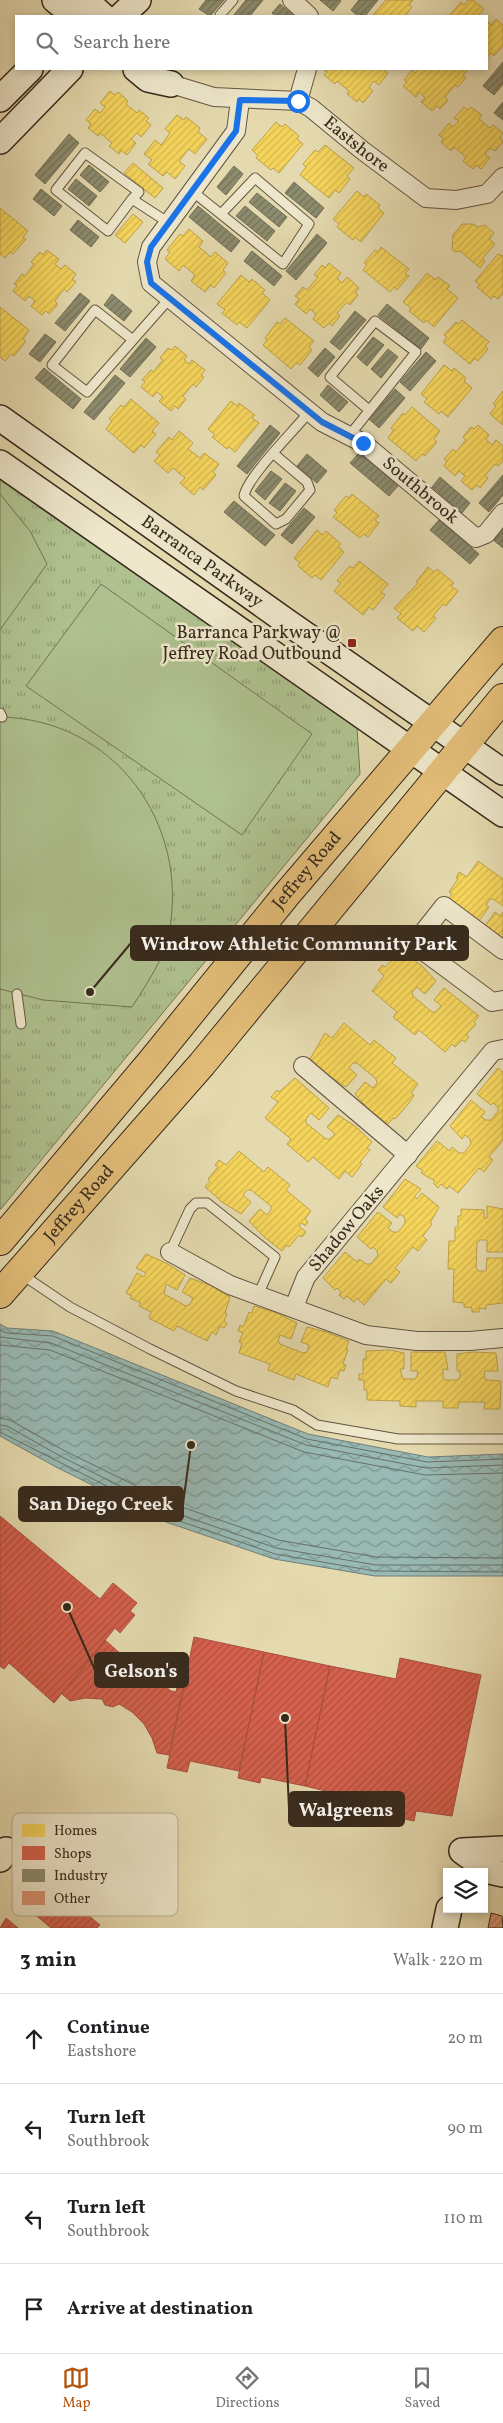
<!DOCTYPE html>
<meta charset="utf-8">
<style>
body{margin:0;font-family:Vollkorn,serif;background:#f6f6f6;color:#202124}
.controls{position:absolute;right:15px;bottom:15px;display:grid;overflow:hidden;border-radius:0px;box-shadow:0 2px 8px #0003}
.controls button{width:45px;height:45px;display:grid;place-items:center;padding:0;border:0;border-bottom:1px solid #e0e0e0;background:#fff;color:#202124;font:25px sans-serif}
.stop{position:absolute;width:15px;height:15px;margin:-11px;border:4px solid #1a73e8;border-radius:50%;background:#fff}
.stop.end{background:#1a73e8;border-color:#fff;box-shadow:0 1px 5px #0008}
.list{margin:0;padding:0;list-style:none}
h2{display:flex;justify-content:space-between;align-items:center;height:65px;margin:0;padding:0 20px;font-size:21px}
h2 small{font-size:16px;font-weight:400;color:#757577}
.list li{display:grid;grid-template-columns:32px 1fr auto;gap:15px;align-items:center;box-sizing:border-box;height:90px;padding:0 20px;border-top:1px solid #e0e0e0}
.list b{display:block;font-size:19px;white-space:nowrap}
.list p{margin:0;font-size:16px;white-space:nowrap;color:#757577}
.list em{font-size:16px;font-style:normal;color:#757577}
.icon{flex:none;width:28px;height:28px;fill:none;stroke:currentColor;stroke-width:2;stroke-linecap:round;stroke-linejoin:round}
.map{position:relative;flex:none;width:503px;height:1928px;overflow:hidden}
.search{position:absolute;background:#fff;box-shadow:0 2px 8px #0003;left:15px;right:15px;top:15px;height:55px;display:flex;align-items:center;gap:12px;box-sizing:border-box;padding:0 18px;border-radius:0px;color:#757577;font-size:19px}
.sheet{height:425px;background:#fff}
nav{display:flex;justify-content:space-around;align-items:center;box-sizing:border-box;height:70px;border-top:1px solid #e0e0e0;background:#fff;font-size:14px;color:#757577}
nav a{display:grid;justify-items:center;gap:2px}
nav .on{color:#b45309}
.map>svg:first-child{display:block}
.grass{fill:url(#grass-tufts);stroke:#727556}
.garden{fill:#afc18f;stroke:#727556}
.water{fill:url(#water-waves);stroke:#717f77}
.homes{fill:url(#homes-hatch);stroke:#bca149}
.shops{fill:url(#shops-hatch);stroke:#a6503e}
.industry{fill:url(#industry-hatch);stroke:#726e55}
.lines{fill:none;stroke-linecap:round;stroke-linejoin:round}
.shore{stroke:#677168;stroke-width:1}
.building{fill:url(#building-hatch);stroke:#36291c}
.lane-casing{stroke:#625541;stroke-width:11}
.street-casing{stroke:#625541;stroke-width:20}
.secondary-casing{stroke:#36291c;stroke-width:28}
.primary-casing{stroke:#36291c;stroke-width:30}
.lane{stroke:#eee7cb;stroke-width:9}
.street{stroke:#eee7cb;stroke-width:18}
.secondary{stroke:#eee7cb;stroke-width:25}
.primary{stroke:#e2bd78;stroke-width:28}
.route{stroke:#1a73e8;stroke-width:6}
.poi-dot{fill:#8f2418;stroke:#eee7cb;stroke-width:2}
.labels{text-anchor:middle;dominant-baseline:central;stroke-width:5;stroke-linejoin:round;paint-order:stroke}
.street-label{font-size:18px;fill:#36291c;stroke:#eee7cb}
.poi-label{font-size:18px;fill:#36291c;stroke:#eee7cb;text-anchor:end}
.key{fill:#eee7cb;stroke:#b7ae96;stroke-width:1}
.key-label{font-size:14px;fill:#36291c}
.leader{fill:none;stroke:#36291c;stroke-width:2}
.callout-dot{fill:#36291c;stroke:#eee7cb;stroke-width:2}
.callout{fill:#36291c;stroke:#36291c;stroke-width:2}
.callout-label{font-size:19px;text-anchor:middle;font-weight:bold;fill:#fff}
</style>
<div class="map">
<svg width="503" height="1928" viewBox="0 0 503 1928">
<defs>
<pattern id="grass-tufts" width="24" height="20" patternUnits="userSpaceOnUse" patternTransform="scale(1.25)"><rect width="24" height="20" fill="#afc18f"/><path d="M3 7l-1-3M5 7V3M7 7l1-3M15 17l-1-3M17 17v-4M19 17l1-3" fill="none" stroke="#8f9d74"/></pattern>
<pattern id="water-waves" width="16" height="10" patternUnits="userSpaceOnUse" patternTransform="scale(1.25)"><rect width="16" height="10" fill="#98b9b4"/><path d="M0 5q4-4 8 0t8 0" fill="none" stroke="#7d9692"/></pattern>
<pattern id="homes-hatch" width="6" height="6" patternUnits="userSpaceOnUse" patternTransform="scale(1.25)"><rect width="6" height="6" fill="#f6d55c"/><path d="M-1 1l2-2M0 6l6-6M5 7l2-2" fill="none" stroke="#d4b74f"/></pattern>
<pattern id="shops-hatch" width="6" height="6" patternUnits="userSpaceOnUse" patternTransform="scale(1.25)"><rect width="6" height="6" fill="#d6604d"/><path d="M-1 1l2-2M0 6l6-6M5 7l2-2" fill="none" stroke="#ae4f3f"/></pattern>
<pattern id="industry-hatch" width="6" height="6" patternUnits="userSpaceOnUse" patternTransform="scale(1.25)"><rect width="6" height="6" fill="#8c8c6e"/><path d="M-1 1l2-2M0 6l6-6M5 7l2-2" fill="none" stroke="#73725a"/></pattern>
<pattern id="building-hatch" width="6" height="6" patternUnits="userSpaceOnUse" patternTransform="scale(1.25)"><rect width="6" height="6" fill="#d99572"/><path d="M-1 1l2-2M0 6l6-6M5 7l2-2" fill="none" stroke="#b17a5d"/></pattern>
</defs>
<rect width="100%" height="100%" fill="#e5daaf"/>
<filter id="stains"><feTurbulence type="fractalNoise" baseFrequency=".004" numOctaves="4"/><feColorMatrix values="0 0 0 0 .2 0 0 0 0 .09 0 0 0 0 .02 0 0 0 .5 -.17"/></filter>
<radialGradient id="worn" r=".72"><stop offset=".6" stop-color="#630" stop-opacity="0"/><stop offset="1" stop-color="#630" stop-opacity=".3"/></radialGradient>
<path class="grass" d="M0,480L357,728L360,774L0,1210Z"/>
<path class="garden" d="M0,494L30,531L47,564L0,630Z
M101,584L312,734L242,835L26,686Z
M0,717C114,719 190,823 169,933C164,959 146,985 132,1007L43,1000L0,989Z"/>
<path class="water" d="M0,1324L7,1328L53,1331L308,1434L428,1457L503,1454V1576H375L274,1559L166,1522L56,1467L0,1436Z"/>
<path class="homes" d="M386,0H413L409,5L412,7L405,16H372Z
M468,0H473L484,9L479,15L481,16H449L461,2L464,5Z
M496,19L503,25V46L494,56L491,53L487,58V21L491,25Z
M323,69H383L388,73L379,85L374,81L369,87L373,91L363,103L359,99L357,102L347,94L349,91L337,81L335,84L324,75L327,72Z
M418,69H465L467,71L463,75L466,78L458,87L455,85L445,97L448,100L440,109L437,106L432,111L421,102L425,98L419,92L416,97L403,86L407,82L404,80L412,70L415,73Z
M110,91L115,95L118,92L128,101L126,104L137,113L139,110L149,118L146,121L151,125L141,137L137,133L131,139L136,143L127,155L121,150L119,154L109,146L112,143L100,133L98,136L88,128L91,124L86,120L95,109L100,113L105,107L100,103Z
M464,107L468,110L471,107L482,115L479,119L490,128L493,125L503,133L500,137L503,142L495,151L490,148L485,154L490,158L481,169L476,165L473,169L463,161L466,157L454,147L451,151L441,142L444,139L439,135L449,123L453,127L459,121L454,118Z
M177,115L184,120L186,117L200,128L198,132L207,139L195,154L189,149L179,161L185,166L175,179L167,172L163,176L148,164L152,160L144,154L155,140L161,145L170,133L165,129Z
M276,122L282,127L285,124L299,136L297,139L303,144L279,173L273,168L271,170L256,158L258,156L252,150Z
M325,145L354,168L347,176L350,179L339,193L335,190L329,198L300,175L306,167L303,164L315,150L318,152Z
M133,163L163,188L155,198L124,173Z
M357,191L364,197L366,194L380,205L378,208L384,213L361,242L355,237L353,240L337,227L339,224L333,219Z
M0,208L28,231L23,237L26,239L13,254L10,252L5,258L0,254Z
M133,214L143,222L125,243L115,235Z
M462,224H473L478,227L485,225L494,233L489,239L495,244L482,259L485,261L480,268L460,251L455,252L452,249L453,235Z
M189,229L203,241L199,247L211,257L215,252L228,263L223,270L226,273L214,288L211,285L205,292L191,281L195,275L183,265L179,271L165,259L170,252L167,250L180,234L183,236Z
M381,247L409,269L405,274L409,276L397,290L394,287L390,292L363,270L367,265L364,263L375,250L378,252Z
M47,250L59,259L55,264L61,269L65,265L76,274L72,279L76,282L67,292L64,289L55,301L58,304L49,314L46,311L42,315L31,306L35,301L29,296L25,301L13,291L17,286L14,284L22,274L25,276L34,264L31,262L40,252L43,255Z
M498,254L503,256V294L498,299L494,296L491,299L477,287L480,285L475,281Z
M329,263L341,273L337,278L342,283L347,277L359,288L355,293L358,295L350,305L347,302L337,313L340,316L332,326L329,323L324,328L313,319L316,314L310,309L306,314L295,304L299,299L295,296L303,287L307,290L318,277L314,275L322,265L325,268Z
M427,273L436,280L438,277L450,286L447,289L458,298L434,327L426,320L424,323L409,311L411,308L403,302Z
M241,275L249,282L252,279L265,290L262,293L270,300L247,328L239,322L237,325L222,313L225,310L217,304Z
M0,307L29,330L23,339L26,341L14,356L11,354L5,361L0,357Z
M285,318L314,341L309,347L312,350L300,365L296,363L291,369L263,345L267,340L265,338L277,322L280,324Z
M462,320L489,342L485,346L488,349L478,361L475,358L470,364L443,342L447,337L444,335L456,322L459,324Z
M175,346L187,356L184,360L189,364L192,360L205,370L201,375L204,377L196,387L193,384L183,396L186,399L178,409L175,406L171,411L159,401L163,397L157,392L153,397L141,387L145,382L142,380L151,370L153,372L163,360L160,358L168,348L172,350Z
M444,365L452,371L454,368L466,378L464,381L472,388L448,417L441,411L439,414L424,402L427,399L421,394Z
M503,391V425L490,414L496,406L493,404Z
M131,399L159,423L152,431L156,434L144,448L141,445L134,453L106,429L112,421L109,419L121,405L124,407Z
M231,401L237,406L239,403L255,415L252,418L259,423L235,452L229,447L227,449L212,437L215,435L208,429Z
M412,407L440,431L434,439L437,442L425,456L422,454L416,461L388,438L394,430L391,428L403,413L405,415Z
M478,425L489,435L486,439L492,445L496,440L503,446V461L498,466L495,464L485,476L488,478L480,488L477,485L472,490L461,481L465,476L459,471L455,476L444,466L447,461L444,459L453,449L456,452L466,440L463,437L471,427L474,429Z
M179,431L193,443L188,449L200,458L204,453L219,464L213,472L216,475L203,490L200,487L194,495L180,483L185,478L173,468L168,473L154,461L160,455L156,452L169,437L172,440Z
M352,494L379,516L375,520L379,523L368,537L364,534L360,538L333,517L337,513L334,510L346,496L349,498Z
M317,530L323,535L326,531L341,544L338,547L344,552L321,580L315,575L312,578L298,566L300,563L294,558Z
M359,561L388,584L381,592L385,595L373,610L369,607L363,615L334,591L341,583L337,581L350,566L353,568Z
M428,567L434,572L437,569L454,583L451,586L458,591L446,606L443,604L433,616L436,618L424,632L417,626L413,631L397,618L401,614L394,608L418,583L416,582Z
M478,861L503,879V906L493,899H490L486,905L489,907L479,921L447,900L452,894L449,892L458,879L456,878L459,872L467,877Z
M495,912L500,916L503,912V939L485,926Z
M401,951L421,965L436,981L425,994L417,987L412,992L413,996L432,1012H436L441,1006L434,1000L444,988L479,1016L474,1022L476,1024L466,1035L469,1037L465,1042L462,1040L455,1047L452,1044L445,1052L419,1030L415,1035L393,1017L397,1012L372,991L384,976L378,970L382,965L385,967Z
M344,1023L370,1045L374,1040L396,1058L392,1063L418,1084L411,1093L414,1095L409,1103L395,1119L393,1118L388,1124L369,1110L355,1094L365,1082L373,1088L377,1083L376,1079L357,1063H353L349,1068L357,1075L346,1087L328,1075L310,1059L325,1033L332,1038Z
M498,1068L503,1072V1140L489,1157L493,1160L484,1172L479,1168L458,1193L449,1186L447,1189L441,1184L438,1188L433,1183L435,1181L421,1173L423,1171L416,1166L437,1141L450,1151L452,1147L459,1153H464L471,1144L470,1139L465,1135L462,1139L450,1126L471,1100L485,1112L481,1117L486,1120H491L498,1111V1107L493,1103L491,1105L477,1094Z
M295,1078L329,1108L319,1120L311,1113L306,1119V1123L326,1139H330L335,1134L327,1127L338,1115L355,1126L372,1142L367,1148L370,1150L360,1162L362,1164L352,1177L345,1171L339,1179L313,1157L308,1162L287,1144L291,1139L265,1118L278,1102L271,1097L277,1090L279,1092Z
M239,1151L264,1172L268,1167L290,1185L286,1190L311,1211L305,1219L308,1222L305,1226L302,1223L299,1226L306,1232L302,1237L299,1235L289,1247L287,1245L282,1251L263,1236L249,1221L260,1209L267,1215L271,1210V1206L251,1190H247L243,1195L251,1202L241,1214L222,1202L205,1187L210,1181L208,1179L218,1167L215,1165L219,1160L226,1165Z
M405,1179L421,1189L414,1197L417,1199L422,1193L439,1207L430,1223L432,1224L423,1236L427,1240L418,1251L413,1247L395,1268L400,1272L391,1283L386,1279L364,1305L357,1298L354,1302L347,1296L344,1299L339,1295L341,1292L337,1288L335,1290L323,1278L345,1252L357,1262L359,1259L366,1264H371L378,1255L377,1251L373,1247L371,1249L357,1237L378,1212L392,1223L388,1228L393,1232H398L405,1223V1218L400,1214L397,1218L383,1207Z
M487,1206L503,1209V1252H487V1240H480L477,1243L476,1268L479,1271H486L487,1258H503V1303L486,1305V1309L479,1308V1312H472V1308L464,1307V1303L453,1302L454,1269H448L449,1241H455V1227H458V1216H461V1209L484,1210V1218H487Z
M146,1254L168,1264L185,1275L177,1290L166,1284L164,1294L186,1306L190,1304L193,1298L182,1292L190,1278L209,1285L230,1297L225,1313L227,1314L224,1321L227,1323L224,1328L220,1326L216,1335L212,1332L207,1341L177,1326L174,1331L149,1318L151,1312L139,1306L141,1303L130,1298L132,1296L126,1293L137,1273L144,1277L146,1273L136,1268Z
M254,1306L277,1313L297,1323L291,1339L280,1335L278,1341L280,1344L303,1353L307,1352L309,1345L301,1342L307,1327L326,1332L349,1341L346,1349H348L343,1364L346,1365L344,1371L340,1370L337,1379L331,1377L328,1387L296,1374L294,1380L268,1370L270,1364L239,1353L242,1343L239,1342L243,1333L238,1331L240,1325L243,1327L249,1312L252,1313Z
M390,1350L404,1353V1369H400L403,1379H415L417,1376L418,1371H411V1352H445L448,1370L443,1369V1377L445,1380H457L460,1377V1371H457V1354L472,1352L496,1353L498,1371H485L484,1378L487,1380L501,1381L500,1409H484L485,1402H459L458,1408H443V1401H416V1407L400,1406V1401L367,1400V1390H364V1380H359V1374H363V1359H366V1351Z"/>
<path class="shops" d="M0,1516L100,1599L113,1583L137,1603L130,1611L135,1615L120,1633L115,1628L54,1703L9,1663L4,1669L0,1666Z
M194,1637L264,1652L239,1771L190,1761L187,1772L167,1768Z
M105,1640L123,1656L125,1653L171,1691L176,1692L179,1678L185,1679L169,1755L157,1753L152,1738L144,1724L132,1712L119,1704L113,1707L105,1705L102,1699L86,1698L70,1701L62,1694Z
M264,1652L330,1666L305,1786L261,1777L260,1783L238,1778Z
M400,1658L481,1675L452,1816L416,1811L414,1821L366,1811L367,1801L305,1786L330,1666L396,1679Z
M47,1881L100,1925L97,1928H51L26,1907Z
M6,1918L18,1928H0Z"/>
<path class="industry" d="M206,0H224L210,16L199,9Z
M246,0H263L250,16H233Z
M320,0H339L341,1L333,11Z
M359,0H378L365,16H358L351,10Z
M280,4L294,16H276L272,13Z
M503,62V84L494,95L483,86Z
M503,102V120L494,113Z
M69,134L79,143L45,184L35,175Z
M89,165L109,182L100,192L80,175Z
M234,166L243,174L226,195L217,187Z
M76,179L97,196L89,206L68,189Z
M294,182L324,208L316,218L285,193Z
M41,189L62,206L54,216L33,199Z
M257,193L287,217L279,227L249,202Z
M198,206L240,241L231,252L189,217Z
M245,206L275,231L267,241L236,216Z
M78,220L99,237L91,247L70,230Z
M317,234L327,243L296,280L286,271Z
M252,251L282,276L274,286L244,261Z
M80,293L90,301L65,331L55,323Z
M112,294L132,311L124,321L104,305Z
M387,304L429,338L421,349L378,315Z
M355,311L366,320L340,350L330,342Z
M45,334L56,342L40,362L29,354Z
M373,337L384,345L367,366L357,357Z
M146,338L156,347L130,377L120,369Z
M325,348L335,357L318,377L308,368Z
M388,349L398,357L381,378L371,369Z
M426,352L436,361L410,391L400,382Z
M44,368L81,399L73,409L35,378Z
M115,375L125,383L94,420L84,412Z
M328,385L348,402L339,412L320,395Z
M395,389L405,398L379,428L369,419Z
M270,425L280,433L247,474L237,466Z
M359,453L398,486L389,496L350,463Z
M307,454L327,471L317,483L297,466Z
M271,471L282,479L265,500L255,491Z
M503,475V495L489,512L479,503Z
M440,477L470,503L462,513L432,487Z
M285,483L296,491L280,511L269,503Z
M234,501L275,535L265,546L224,512Z
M304,508L315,517L292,544L281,535Z
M439,520L479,554L470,564L430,530Z
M503,526V548L492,539Z"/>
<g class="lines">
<path class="shore" d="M0,1330L7,1333L53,1336L307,1439L427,1462L503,1459
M0,1337L51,1343L306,1445L426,1468L503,1465
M0,1345L50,1350L304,1452L425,1475L503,1473
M0,1418L10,1420L65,1451L173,1504L278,1540L376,1557L503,1558
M0,1425L7,1426L62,1457L170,1511L276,1548L376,1565H503
M0,1432L168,1517L275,1554L375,1571L503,1572"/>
</g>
<path class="building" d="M491,1913L502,1916L503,1928H488Z"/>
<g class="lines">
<defs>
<path id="lane" d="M220,15L233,0
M192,191L283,264L309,224L255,178L221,214
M132,199L139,192L85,153L56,190L108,231L132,199L169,223
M133,340L95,310L52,365L87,392L169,299
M349,436L416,352L375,321L330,377L369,410
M274,454L307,482L310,490L286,519L276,524L244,496C247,477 295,430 309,412
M0,713L2,717
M17,994L21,1024
M170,1252L190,1209L196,1203H207L275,1257L258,1295
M21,1274L70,1307L150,1349L236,1391L293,1410L317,1425L398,1439H503"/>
<g id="street">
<path d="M292,0L309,16"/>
<path id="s1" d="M171,84L214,97L298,101L311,108L362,150L426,198L456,200L487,194L503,177"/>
<path d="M240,100L236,131L151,247L147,262L151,283L322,422L363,443L476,538L486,534L503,513"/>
<path d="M298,101L307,69"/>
<path d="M503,950L444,906L414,944L492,1002L503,1000"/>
<path d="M303,1066L408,1155"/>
<path d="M170,1252L230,1285L366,1335L417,1341H470L503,1338"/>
<path d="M294,1307L306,1277L493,1051L503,1049"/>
</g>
<g id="secondary">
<path d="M55,0L75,16"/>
<path d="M85,0L103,16"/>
<path d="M121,16L138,0"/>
<path d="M136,69L148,79L171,84"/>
<path d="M0,99L30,69"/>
<path d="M0,141L70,69"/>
<path id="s2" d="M0,418L287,622L503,772"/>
<path d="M0,463L503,814"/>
<path d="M503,1849L462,1851L490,1871L503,1874"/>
<path d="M0,1859L6,1850"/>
<path d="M445,1928L449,1909"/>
</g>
<g id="primary">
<path id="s3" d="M0,1241L151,1062L287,894L503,641"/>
<path id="s4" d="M0,1294L202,1064L503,698"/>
</g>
</defs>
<use href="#lane" class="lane-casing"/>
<use href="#street" class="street-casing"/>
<use href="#secondary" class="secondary-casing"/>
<use href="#primary" class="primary-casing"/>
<use href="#lane" class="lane"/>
<use href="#street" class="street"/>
<use href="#secondary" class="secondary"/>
<use href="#primary" class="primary"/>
</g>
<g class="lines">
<path class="route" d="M298,101L240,100L236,131L151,247L147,262L151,283L322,422L363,443"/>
</g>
<rect class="poi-dot" x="347" y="638" width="10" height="10" rx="2.5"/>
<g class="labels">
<g class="street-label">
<text stroke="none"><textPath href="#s1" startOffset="202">Eastshore</textPath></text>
<text transform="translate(420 491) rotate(40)">Southbrook</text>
<text stroke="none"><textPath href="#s2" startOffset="248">Barranca Parkway</textPath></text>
<text stroke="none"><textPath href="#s3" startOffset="481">Jeffrey Road</textPath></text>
<text stroke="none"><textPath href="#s4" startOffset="120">Jeffrey Road</textPath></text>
<text transform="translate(347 1229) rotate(-50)">Shadow Oaks</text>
</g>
<g class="poi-label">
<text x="342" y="633">Barranca Parkway @<tspan x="342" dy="21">Jeffrey Road Outbound</tspan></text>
</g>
</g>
<rect x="12" y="1813" width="166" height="103" rx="8" class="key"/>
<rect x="22" y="1824" width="23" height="13" fill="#f6d55c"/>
<rect x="22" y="1846" width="23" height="14" fill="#d6604d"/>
<rect x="22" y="1869" width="23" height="13" fill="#8c8c6e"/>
<rect x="22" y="1891" width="23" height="14" fill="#d99572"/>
<g class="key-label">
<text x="54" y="1835">Homes</text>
<text x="54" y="1858">Shops</text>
<text x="54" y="1880">Industry</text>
<text x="54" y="1903">Other</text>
</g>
<path class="leader" d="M90 992L131 943M191 1445L183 1504M67 1607L95 1670M285 1718L289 1809"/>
<g class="callout-dot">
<circle cx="90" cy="992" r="5"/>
<circle cx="191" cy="1445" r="5"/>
<circle cx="67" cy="1607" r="5"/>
<circle cx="285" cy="1718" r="5"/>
</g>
<g class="callout">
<rect x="131" y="926" width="337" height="34" rx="5"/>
<rect x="19" y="1487" width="164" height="34" rx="5"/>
<rect x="95" y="1653" width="93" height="34" rx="5"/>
<rect x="289" y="1792" width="115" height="34" rx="5"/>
</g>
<g class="callout-label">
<text x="299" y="950">Windrow Athletic Community Park</text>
<text x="101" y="1510">San Diego Creek</text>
<text x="141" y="1677">Gelson's</text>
<text x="346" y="1816">Walgreens</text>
</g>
<rect width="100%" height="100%" filter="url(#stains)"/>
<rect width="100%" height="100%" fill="url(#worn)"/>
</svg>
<div class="controls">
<button><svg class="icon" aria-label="layers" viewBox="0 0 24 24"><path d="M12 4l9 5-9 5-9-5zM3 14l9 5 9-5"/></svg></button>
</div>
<div class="stop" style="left:298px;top:101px"></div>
<div class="stop end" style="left:363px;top:443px"></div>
<div class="search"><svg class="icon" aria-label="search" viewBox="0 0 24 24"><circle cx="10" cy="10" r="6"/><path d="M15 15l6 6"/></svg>Search here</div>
</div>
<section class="sheet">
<h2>3 min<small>Walk · 220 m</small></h2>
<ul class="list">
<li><svg class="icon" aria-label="ahead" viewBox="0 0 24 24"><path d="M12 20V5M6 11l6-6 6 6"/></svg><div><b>Continue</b><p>Eastshore</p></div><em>20 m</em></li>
<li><svg class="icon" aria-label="left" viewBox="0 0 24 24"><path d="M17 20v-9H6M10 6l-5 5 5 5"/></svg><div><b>Turn left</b><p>Southbrook</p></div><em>90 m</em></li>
<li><svg class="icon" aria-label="left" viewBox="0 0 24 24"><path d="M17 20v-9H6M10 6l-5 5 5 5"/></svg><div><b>Turn left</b><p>Southbrook</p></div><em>110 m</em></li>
<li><svg class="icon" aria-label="arrive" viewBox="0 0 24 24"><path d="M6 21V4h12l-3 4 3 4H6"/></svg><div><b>Arrive at destination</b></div></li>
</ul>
</section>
<nav>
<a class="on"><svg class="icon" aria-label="map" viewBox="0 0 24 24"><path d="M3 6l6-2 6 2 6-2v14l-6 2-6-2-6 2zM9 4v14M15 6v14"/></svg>Map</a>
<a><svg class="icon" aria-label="directions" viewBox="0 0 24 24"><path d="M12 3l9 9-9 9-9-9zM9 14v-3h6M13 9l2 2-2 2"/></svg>Directions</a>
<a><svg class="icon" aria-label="saved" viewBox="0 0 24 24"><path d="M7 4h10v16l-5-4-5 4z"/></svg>Saved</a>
</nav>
